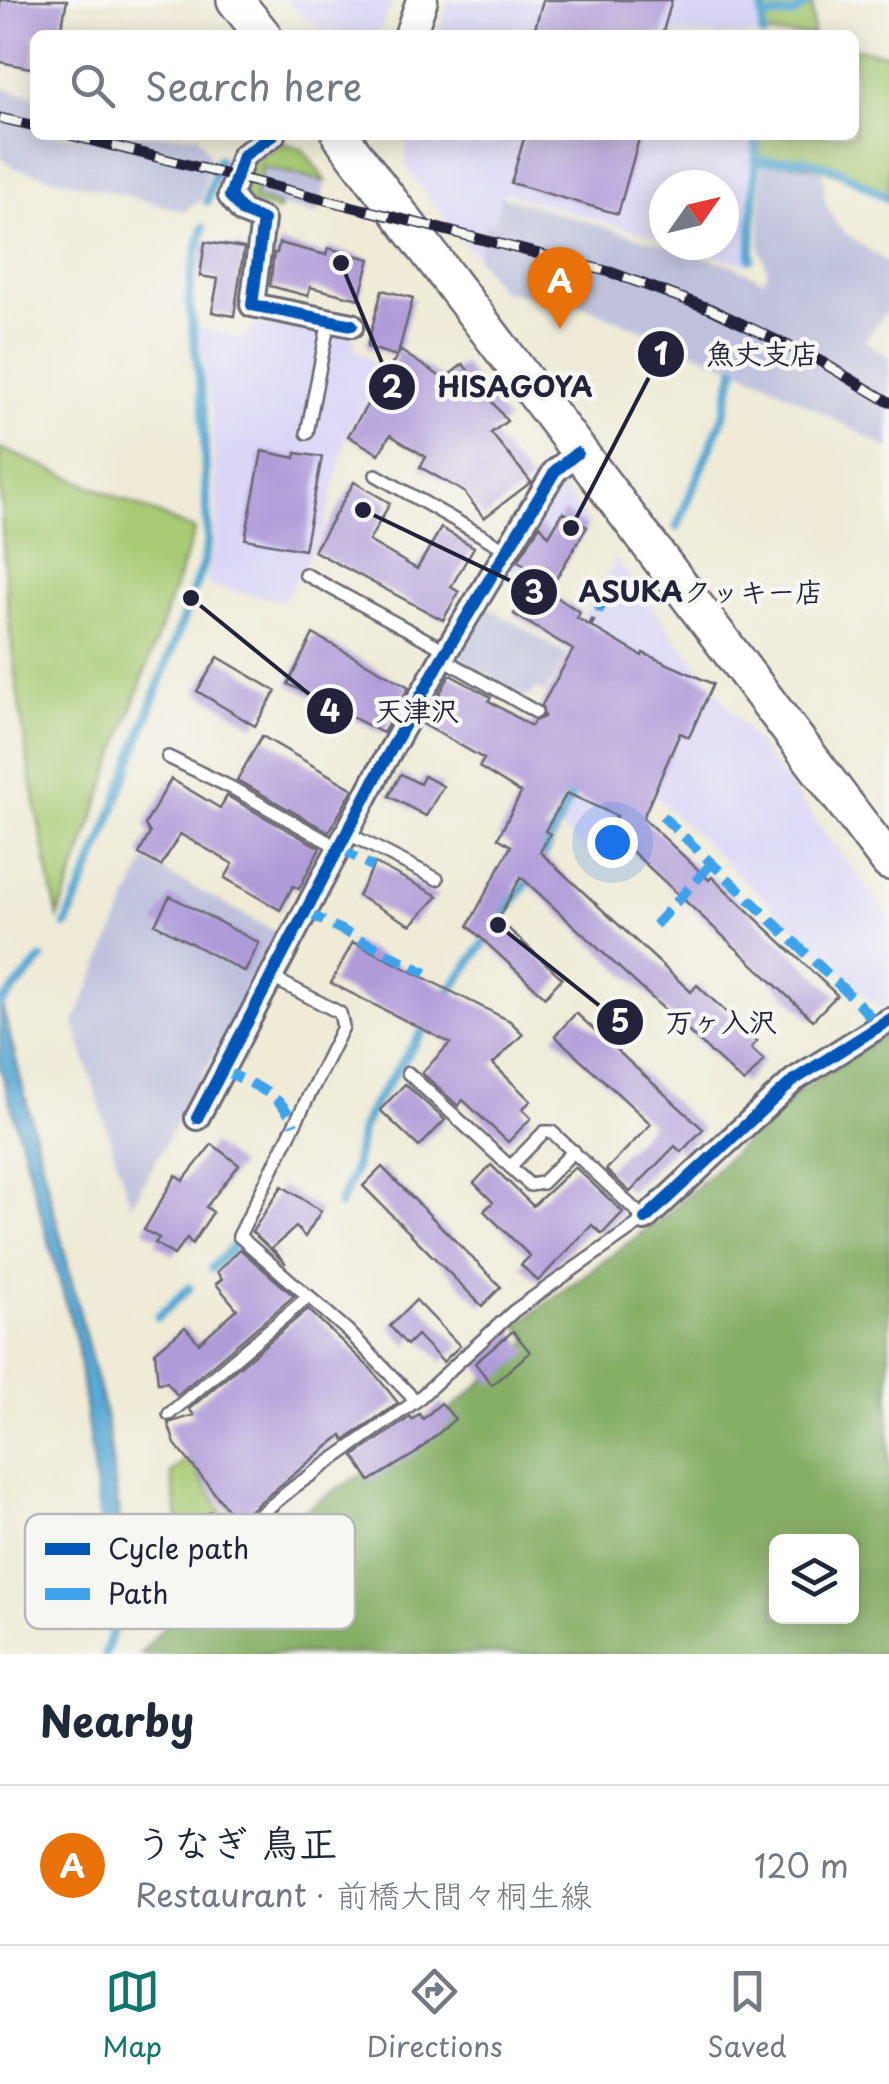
<!DOCTYPE html>
<meta charset="utf-8">
<style>
body{margin:0;font-family:"Playpen Sans","Klee One",sans-serif;background:#f6f6f7;color:#1f2937}
.controls{position:absolute;right:30px;bottom:30px;display:grid;overflow:hidden;border-radius:15px;box-shadow:0 5px 25px #0003}
.controls button{width:90px;height:90px;display:grid;place-items:center;padding:0;border:0;border-bottom:2px solid #e0e1e3;background:#fff;color:#1f2937;font:50px sans-serif}
.compass{position:absolute;left:649px;top:170px;width:90px;height:90px;border-radius:50%;background:#fff;box-shadow:0 5px 25px #0003;rotate:56deg}
.you{position:absolute;left:612px;top:842px;width:35px;height:35px;margin:-25px;border:8px solid #fff;border-radius:50%;background:#1a73e8;box-shadow:0 0 0 15px #1a73e833}
.badge{display:grid;place-items:center;width:65px;height:65px;border-radius:50%;background:#0f766e;color:#fff;font-size:32px;font-weight:700}
.pin{position:absolute;translate:-50% -82px;filter:drop-shadow(0 2px 5px #0008)}
.pin::after{content:'';position:absolute;top:52px;width:35px;height:30px;background:inherit;clip-path:polygon(0 0,100% 0,50% 100%)}
.list{margin:0;padding:0;list-style:none}
h2{display:flex;justify-content:space-between;align-items:center;height:130px;margin:0;padding:0 40px;font-size:42px}
h2 small{font-size:32px;font-weight:400;color:#747a83}
.list li{display:grid;grid-template-columns:65px 1fr auto;gap:30px;align-items:center;box-sizing:border-box;height:160px;padding:0 40px;border-top:2px solid #e0e1e3}
.list b{display:block;font-size:38px;white-space:nowrap}
.list p{margin:0;font-size:32px;white-space:nowrap;color:#747a83}
.list em{font-size:32px;font-style:normal;color:#747a83}
.icon{flex:none;width:55px;height:55px;fill:none;stroke:currentColor;stroke-width:2;stroke-linecap:round;stroke-linejoin:round}
.map{position:relative;flex:none;width:889px;height:1654px;overflow:hidden}
.search{position:absolute;background:#fff;box-shadow:0 5px 25px #0003;left:30px;right:30px;top:30px;height:110px;display:flex;align-items:center;gap:25px;box-sizing:border-box;padding:0 35px;border-radius:15px;color:#747a83;font-size:38px}
.sheet{height:290px;background:#fff}
nav{display:flex;justify-content:space-around;align-items:center;box-sizing:border-box;height:140px;border-top:2px solid #e0e1e3;background:#fff;font-size:28px;color:#747a83}
nav a{display:grid;justify-items:center;gap:5px}
nav .on{color:#0f766e}
.map>svg:first-child{display:block}
.built{fill:#dad6f7}
.industrial{fill:#c0c2dd}
.green{fill:#a9cb74;stroke:#667658;stroke-width:2.5}
.forest{fill:#86af66;stroke:#546850;stroke-width:2.5;fill-rule:evenodd}
.water{fill:#59a9d3;stroke:#3e6687;stroke-width:2.5}
.lines{fill:none;stroke-linecap:round;stroke-linejoin:round}
.stream{stroke:#59a9d3;stroke-width:9}
.building{fill:#b09bd9}
.lane-casing{stroke:#6a6872;stroke-width:16}
.street-casing{stroke:#6a6872;stroke-width:28}
.secondary-casing{stroke:#6a6872;stroke-width:35}
.primary-casing{stroke:#6a6872;stroke-width:40}
.path{stroke:#6a6872;stroke-width:5;stroke-dasharray:8 8;stroke-linecap:butt}
.lane{stroke:#fff;stroke-width:11}
.street{stroke:#fff;stroke-width:22}
.secondary{stroke:#fff;stroke-width:30}
.primary{stroke:#fff;stroke-width:35}
.rail-casing{stroke:#22223b;stroke-width:11}
.rail{stroke:#f6f6f2;stroke-width:8;stroke-dasharray:22;stroke-linecap:butt}
.quiet{stroke:#3ea2ec;stroke-width:10;stroke-dasharray:20 10;stroke-linecap:butt}
.cycleway-casing{stroke:#f6f6f2;stroke-width:19}
.cycleway{stroke:#0057b8;stroke-width:12}
.key{fill:#f6f6f2;stroke:#b6b6bb;stroke-width:2.5}
.key-label{font-size:28px;fill:#22223b}
.leader{fill:none;stroke:#22223b;stroke-width:4}
.callout-dot{fill:#22223b;stroke:#f6f6f2;stroke-width:4}
.mark-label{font-size:30px;text-anchor:middle;font-weight:bold;fill:#fff}
.callout-label{font-size:28px;text-anchor:middle;font-weight:bold;fill:#22223b;stroke:#f6f6f2;stroke-width:9;stroke-linejoin:round;paint-order:stroke}
</style>
<div class="map">
<svg width="889" height="1654" viewBox="0 0 889 1654">
<rect width="100%" height="100%" fill="#f6f6f2"/>
<filter id="ink" filterUnits="userSpaceOnUse"><feTurbulence type="fractalNoise" baseFrequency=".01" numOctaves="2"/><feDisplacementMap in="SourceGraphic" scale="20" xChannelSelector="R" yChannelSelector="G"/><feConvolveMatrix kernelMatrix="1 2 1 2 8 2 1 2 1" color-interpolation-filters="sRGB"/></filter>
<filter id="wash" filterUnits="userSpaceOnUse"><feTurbulence type="fractalNoise" baseFrequency=".0048" numOctaves="4" result="noise"/><feDisplacementMap in="SourceGraphic" scale="40" xChannelSelector="R" yChannelSelector="G"/><feGaussianBlur stdDeviation="2.25" result="paint"/><feColorMatrix in="noise" values="0 0 0 0 0 0 0 0 0 0 0 0 0 0 0 0 0 1.4 0 .05"/><feComposite in="paint" operator="in"/></filter>
<g filter="url(#wash)">
<rect width="100%" height="100%" fill="#efebd7"/>
<path class="built" d="M285,0H395L377,35H319L320,29Z
M449,0H759L761,35H439Z
M409,135H755L748,265L683,245H724V185H664V239L503,192L493,226L485,225L477,258L410,174L406,156Z
M270,319L355,338L354,348L383,370L347,433L324,530L284,601L208,586L206,579L215,546L217,515L211,408L198,327L239,338Z
M557,482L590,524L547,591L507,567Z
M616,559L889,916V1011L884,1013L655,796L601,866L561,828L630,678L622,682L567,648Z"/>
<path class="industrial" d="M0,87L35,96V135H198L211,158L201,200L185,211L16,168L0,158Z
M761,163H804L822,167L825,201L835,222L845,233L889,264V308L865,341L889,357V449L761,379L584,306L565,299H545L500,290L477,258L486,224L494,225L501,196L731,265L763,280L768,272L760,248Z
M261,166L326,181L318,214L254,199Z
M486,606L568,655L545,693L539,689L525,697L462,659L458,652Z
M145,861L280,934L131,1206L74,1023Z"/>
<path class="green" d="M759,0H812L813,35H761Z
M854,48L889,55V202C831,168 822,163 754,163L755,135H854Z
M285,143L303,150L326,181L262,167L254,198L280,206L278,211L252,204L244,195L252,163Z
M0,448L195,530L58,918C25,764 0,606 0,448Z
M188,1458L227,1520L238,1524L185,1562L171,1473Z"/>
<path class="forest" d="M889,1032V1654H140L215,1570L337,1489L411,1445L530,1340L517,1325L666,1215L800,1091ZM776,1542H852V1616H776Z"/>
<path class="water" d="M0,997L106,1417L133,1623L112,1612L77,1343L0,1066Z"/>
<g class="lines">
<path class="stream" d="M763,0V35
M764,17L794,14L811,0
M755,161L806,160L839,170L889,199
M207,201L219,159
M751,258L757,135
M677,527L724,414L735,369
M540,862L576,785
M66,925L103,839L203,564L208,543L203,406L189,301L191,277L203,228
M446,997L532,875
M0,1005L42,959
M339,1205L354,1171L362,1128L372,1107L429,1022
M212,1268L234,1246
M158,1317L189,1288
M105,1654L118,1616V1609"/>
</g>
<g id="blocks">
<path class="building" d="M0,0H67L60,35H35V69L0,62Z
M543,0H672L662,35H533Z
M525,135H640L618,214L511,183Z
M205,242L244,248L234,316L212,312L218,279L200,276Z
M279,243L326,255L328,248L370,259L359,299L310,287L308,296L270,286L274,253H277Z
M382,290L413,298L398,354L401,351L444,379L463,364L507,421L491,433L531,482L484,518L464,492L420,467L426,457L390,435L379,454L348,436L397,356L367,347Z
M262,451L295,458L296,453L322,457L304,550L245,539Z
M354,482L390,503L369,541L417,569L441,528L474,547L451,587L459,592L443,620L314,551Z
M563,512L587,527L554,582L518,561L540,525L549,536Z
M534,583L580,612L577,618L642,656L643,653L713,684L689,737L680,733L643,818L709,880L712,877L837,995L813,1020L608,829L617,816L567,793L545,831L550,834L540,852L691,992L697,985L757,1041L751,1048L764,1060L744,1083L521,877L498,919L562,978L545,997L468,926L511,846L498,838L521,793L479,767L484,759L423,724L450,675L491,697L489,701L531,726L534,721L544,717L542,705L573,650L514,614Z
M313,634L409,687L383,733L288,684Z
M218,657L276,691L255,726L197,691Z
M262,736L353,789L329,832L237,780Z
M401,774L420,784L424,776L443,786L426,816L389,796Z
M171,779L220,808L227,796L320,848L299,889L293,886L280,910L225,878L233,864L180,834L161,866L139,854L150,833L145,825Z
M375,863L438,896L411,925L358,896Z
M170,896L259,943L245,972L155,924Z
M353,942L510,1021L523,1034L493,1064L531,1101L522,1109L531,1118L508,1142L463,1100L458,1106L422,1073L450,1043L331,983Z
M576,1013L703,1129L681,1152L675,1146L630,1192L606,1170L651,1124L555,1036Z
M405,1084L445,1120L419,1147L380,1110Z
M212,1144L239,1165L206,1207L213,1212L192,1244L187,1238L174,1255L155,1243L159,1238L144,1230L176,1175L183,1181Z
M491,1165L533,1206L575,1167L623,1212L602,1234L592,1225L538,1281L521,1265L530,1256L484,1211L493,1202L474,1183Z
M382,1167L501,1287L482,1306L363,1186Z
M282,1186L321,1211L305,1237L296,1227L272,1248L286,1264L252,1232Z
M240,1249L294,1296L177,1395L167,1382L158,1383L155,1352L185,1327L199,1343L237,1309L216,1284L222,1279L217,1272Z
M416,1300L460,1346L443,1362L417,1335L407,1345L390,1326Z
M308,1309L371,1369L398,1403L345,1440L342,1435L237,1521L175,1444L168,1423L194,1415L189,1409Z
M513,1331L530,1352L492,1385L475,1363Z
M441,1403L455,1419L416,1453L370,1481L354,1456L410,1417L412,1420L419,1414L423,1419Z
M277,1513L289,1530L259,1551L248,1536Z"/>
</g>
</g>
<g filter="url(#ink)">
<use href="#blocks" fill-opacity="0" stroke="#6a6872" stroke-width="2.5"/>
<g class="lines">
<defs>
<path id="lane" d="M307,433L329,320
M376,475L507,550
M305,574L447,651
M442,658L536,712
M168,757L232,788L339,848
M347,833L437,879
M271,977L340,1013L343,1027L239,1236L348,1331L416,1401
M408,1073L530,1185L542,1183L574,1151
M169,1414L309,1296
M200,1563L294,1487L416,1401L514,1311L645,1219L552,1132H544L510,1167"/>
<path id="street" d="M273,135L243,156L230,196L243,212L263,220L252,305L352,325
M197,1118L384,762L442,658L555,471L577,453
M645,1219L794,1080L889,1020"/>
<path id="secondary" d="M410,35L422,0"/>
<path id="primary" d="M235,0L263,35
M340,135L889,862"/>
</defs>
<use href="#lane" class="lane-casing"/>
<use href="#street" class="street-casing"/>
<use href="#secondary" class="secondary-casing"/>
<use href="#primary" class="primary-casing"/>
<path class="path" d="M590,626L598,611
M208,1512L223,1518"/>
<use href="#lane" class="lane"/>
<use href="#street" class="street"/>
<use href="#secondary" class="secondary"/>
<use href="#primary" class="primary"/>
<defs>
<path id="rail" d="M0,118L35,126
M70,135L610,272L711,309L820,361L889,402"/>
</defs>
<use href="#rail" class="rail-casing"/>
<use href="#rail" class="rail"/>
<path class="quiet" d="M598,611L608,596
M662,816L856,1001L879,1026
M339,848L373,867
M306,912L426,973
M655,925L712,863
M223,1070C251,1084 283,1094 294,1125"/>
<defs>
<path id="cycleway" d="M273,135L243,156L230,196L243,212L263,220L252,305L352,325
M197,1118L384,762L442,658L555,471L577,453
M645,1219L794,1080L889,1020"/>
</defs>
<use href="#cycleway" class="cycleway-casing"/>
<use href="#cycleway" class="cycleway"/>
</g>
</g>
<rect x="25" y="1514" width="330" height="115" rx="15" class="key"/>
<rect x="45" y="1543" width="45" height="12" fill="#0057b8"/>
<rect x="45" y="1588" width="45" height="12" fill="#3ea2ec"/>
<g class="key-label">
<text x="108" y="1559">Cycle path</text>
<text x="108" y="1604">Path</text>
</g>
<path class="leader" d="M571 528L661 354M341 263L392 387M363 510L534 592M191 598L330 711M498 925L620 1022"/>
<g class="callout-dot">
<circle cx="571" cy="528" r="10"/>
<circle cx="341" cy="263" r="10"/>
<circle cx="363" cy="510" r="10"/>
<circle cx="191" cy="598" r="10"/>
<circle cx="498" cy="925" r="10"/>
<circle cx="661" cy="354" r="25"/>
<circle cx="392" cy="387" r="25"/>
<circle cx="534" cy="592" r="25"/>
<circle cx="330" cy="711" r="25"/>
<circle cx="620" cy="1022" r="25"/>
</g>
<g class="mark-label">
<text x="661" y="365">1</text>
<text x="392" y="398">2</text>
<text x="534" y="603">3</text>
<text x="330" y="722">4</text>
<text x="620" y="1032">5</text>
</g>
<g class="callout-label">
<text x="762" y="364">魚丈支店</text>
<text x="515" y="397">HISAGOYA</text>
<text x="701" y="602">ASUKAクッキー店</text>
<text x="417" y="721">天津沢</text>
<text x="721" y="1032">万ヶ入沢</text>
</g>
</svg>
<div class="controls">
<button><svg class="icon" aria-label="layers" viewBox="0 0 24 24"><path d="M12 4l9 5-9 5-9-5zM3 14l9 5 9-5"/></svg></button>
</div>
<svg class="compass" viewBox="-18 -18 36 36"><path d="M0-13l5 13h-10z" fill="#e53935"/><path d="M0 13l5-13h-10z" fill="#747a83"/></svg>
<div class="you"></div>
<div class="pin badge" style="left:560px;top:329px;background:#e8710a">A</div>
<div class="search"><svg class="icon" aria-label="search" viewBox="0 0 24 24"><circle cx="10" cy="10" r="6"/><path d="M15 15l6 6"/></svg>Search here</div>
</div>
<section class="sheet">
<h2>Nearby<small></small></h2>
<ul class="list">
<li><span class="badge" style="background:#e8710a">A</span><div><b>うなぎ 鳥正</b><p>Restaurant · 前橋大間々桐生線</p></div><em>120 m</em></li>
</ul>
</section>
<nav>
<a class="on"><svg class="icon" aria-label="map" viewBox="0 0 24 24"><path d="M3 6l6-2 6 2 6-2v14l-6 2-6-2-6 2zM9 4v14M15 6v14"/></svg>Map</a>
<a><svg class="icon" aria-label="directions" viewBox="0 0 24 24"><path d="M12 3l9 9-9 9-9-9zM9 14v-3h6M13 9l2 2-2 2"/></svg>Directions</a>
<a><svg class="icon" aria-label="saved" viewBox="0 0 24 24"><path d="M7 4h10v16l-5-4-5 4z"/></svg>Saved</a>
</nav>
